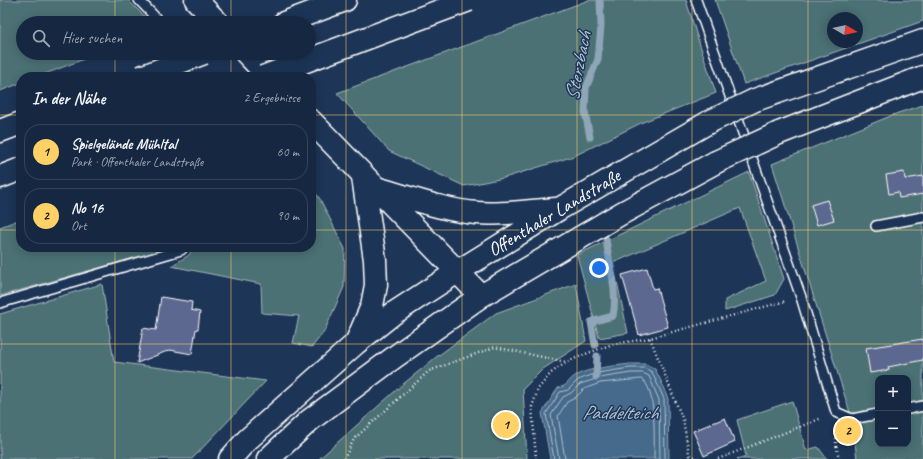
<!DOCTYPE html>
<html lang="de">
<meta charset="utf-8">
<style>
body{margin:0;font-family:Caveat,sans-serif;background:#23344c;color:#f1f3f6}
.controls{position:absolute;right:12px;bottom:12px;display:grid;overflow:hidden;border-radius:8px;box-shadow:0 2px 10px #0003}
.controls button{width:36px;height:36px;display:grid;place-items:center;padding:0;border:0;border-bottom:1px solid #35445a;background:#162841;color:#f1f3f6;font:20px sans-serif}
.compass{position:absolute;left:827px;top:12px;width:36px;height:36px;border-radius:50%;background:#162841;box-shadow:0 2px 10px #0003;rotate:99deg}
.you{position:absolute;left:599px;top:268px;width:14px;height:14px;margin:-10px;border:3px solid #fff;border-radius:50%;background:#1a73e8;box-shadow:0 0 0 6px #1a73e833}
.badge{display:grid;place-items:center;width:26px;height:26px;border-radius:50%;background:#ffd166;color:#111;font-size:13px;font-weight:700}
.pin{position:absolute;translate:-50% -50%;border:2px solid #fff;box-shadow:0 1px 4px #0006}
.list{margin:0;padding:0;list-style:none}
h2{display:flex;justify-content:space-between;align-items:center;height:52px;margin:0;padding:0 16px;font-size:17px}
h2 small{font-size:13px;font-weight:400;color:#9ea6b1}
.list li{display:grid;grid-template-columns:26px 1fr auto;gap:12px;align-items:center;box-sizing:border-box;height:56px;margin:0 8px 8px;padding:0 8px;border:1px solid #35445a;border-radius:16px}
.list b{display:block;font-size:15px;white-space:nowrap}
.list p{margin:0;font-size:13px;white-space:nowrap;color:#9ea6b1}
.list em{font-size:13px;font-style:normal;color:#9ea6b1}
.icon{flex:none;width:22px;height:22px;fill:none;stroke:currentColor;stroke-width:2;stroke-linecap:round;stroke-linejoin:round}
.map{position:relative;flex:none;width:923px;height:459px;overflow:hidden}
.search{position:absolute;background:#162841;box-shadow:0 2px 10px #0003;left:16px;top:16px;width:300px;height:44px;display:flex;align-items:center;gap:10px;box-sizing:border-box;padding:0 14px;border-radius:22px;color:#9ea6b1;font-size:15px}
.panel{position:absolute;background:#162841;box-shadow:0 2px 10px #0003;left:16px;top:72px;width:300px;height:180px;border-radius:16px}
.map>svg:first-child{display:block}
.green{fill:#4c7174;stroke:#a6b8ba;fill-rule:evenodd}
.water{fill:#446a8b;stroke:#8fa6b9}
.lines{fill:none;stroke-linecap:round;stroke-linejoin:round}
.shore{stroke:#b4c3d1;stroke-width:1}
.stream{stroke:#8fa6b9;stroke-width:7}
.building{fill:#5c6890;stroke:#fff}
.service-casing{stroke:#fff;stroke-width:12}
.secondary-casing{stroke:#fff;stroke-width:25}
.primary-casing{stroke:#fff;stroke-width:25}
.motorway-casing{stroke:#fff;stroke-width:25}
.path{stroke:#fff;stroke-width:2.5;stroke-dasharray:1 3;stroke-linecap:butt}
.service{stroke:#1d3557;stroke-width:9}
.secondary{stroke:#1d3557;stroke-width:22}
.primary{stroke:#1d3557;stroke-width:22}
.motorway{stroke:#1d3557;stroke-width:22}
.primary-bridge-casing{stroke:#fff;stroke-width:25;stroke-linecap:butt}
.motorway-bridge-casing{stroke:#fff;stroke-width:25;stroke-linecap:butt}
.primary-bridge{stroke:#1d3557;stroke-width:22}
.motorway-bridge{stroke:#1d3557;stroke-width:22}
.grid{fill:none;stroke:#ffd166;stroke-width:1;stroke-opacity:0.55}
.labels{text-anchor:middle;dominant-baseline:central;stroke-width:3;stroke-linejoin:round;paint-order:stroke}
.street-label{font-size:19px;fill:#fff;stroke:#1d3557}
.water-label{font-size:20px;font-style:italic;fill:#b4c3d1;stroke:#1d3557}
</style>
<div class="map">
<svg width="923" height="459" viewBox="0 0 923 459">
<rect width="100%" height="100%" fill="#1d3557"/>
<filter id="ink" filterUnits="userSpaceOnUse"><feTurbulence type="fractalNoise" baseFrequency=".025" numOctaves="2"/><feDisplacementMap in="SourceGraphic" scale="8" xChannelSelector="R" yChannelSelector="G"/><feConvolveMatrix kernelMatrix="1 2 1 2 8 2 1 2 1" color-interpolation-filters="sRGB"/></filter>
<g filter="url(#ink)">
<path class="green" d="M0,0H128L151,23H23V53H100L37,77H21V83L0,91Z
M589,0H686L697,36L716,93L643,122L574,156L504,178L464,186L389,151L337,93Z
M715,0H923V21L744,84ZM833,18H857V42H833Z
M923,105V459H857L852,419L772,164L898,113ZM878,378H908V444H878Z
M749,172L784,279L775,295L725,311V300L766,281L740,208L613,263L628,333L599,338L577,255Z
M311,187L320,199L345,249L344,287L324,332L312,347L293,343L299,316L262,313L261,284L171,266L189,255L194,247H311Z
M21,219V247H172L0,296V227Z
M102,284L114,362L266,381L192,459H0V314Z
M576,284L586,341L543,369L523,389L527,459H319L402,385L435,358L496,313Z
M792,401L806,450L818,447L827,459H737L746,456L737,420Z"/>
<path class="water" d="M630,364H645L655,369L661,381L668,399L669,459H550L542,413L558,388C570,385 567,381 575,376C587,368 615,366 630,364Z"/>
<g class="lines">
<path class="shore" d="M554,459L546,414L560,392L568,390L578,380L597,373L630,368H644L652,372L664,399L665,459
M559,459L551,415L563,397L571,393L580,384L599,378L631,373H643L649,376L659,400L660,459
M565,459L558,416L567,402L575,398L584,389L600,383L641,379C657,386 654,443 654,459"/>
<path class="stream" d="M590,137L585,112L586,88L598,59L601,26L600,0
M595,345L591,322L613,316C618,292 609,264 606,239
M596,377L597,356"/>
</g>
<path class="building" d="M904,172L905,179L923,176V194L899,198L898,192L889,194L886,175Z
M827,200L834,220L817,225L811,205Z
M647,268L653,289L657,288L668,327L639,335L622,275Z
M161,297L192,302L191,310L200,312L198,329H196L192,354L170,350L137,363L143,328L156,330Z
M923,339V360L888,367L889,370L870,373L866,348Z
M725,418L735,442L704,456L693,431Z"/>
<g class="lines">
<defs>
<path id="service" d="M139,0L155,17L158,23
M696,0L801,297L836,412L852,419L878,414
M170,53L180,77
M876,226L923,217
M0,303L181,250L184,247
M908,409L923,406"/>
<path id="secondary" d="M196,0L218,23
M246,53L269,77
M311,121L376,188"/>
<path id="primary" d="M755,100L923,41
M779,133L923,77
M376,188C409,197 442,210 476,213C503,215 529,211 556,209
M377,189L481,296
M357,341L372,306L376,285L375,260L363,177
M230,459L247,440L355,344L394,313L457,272L559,209L709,122
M268,459L310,420L396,356L481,296L622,213L716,162"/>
<path id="motorway" d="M284,23L345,0
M0,131L21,123
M0,177L21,169"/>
</defs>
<use href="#service" class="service-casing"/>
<use href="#secondary" class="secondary-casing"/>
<use href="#primary" class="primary-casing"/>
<use href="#motorway" class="motorway-casing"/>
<path class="path" d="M650,338L683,420L690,459
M836,430V444L839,459
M690,455L699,459
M344,459L354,439L429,371L495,347L566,362
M536,459L532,407L538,389L551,373L567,362L588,353L610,345L650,338L786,301
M718,459L822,418"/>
<use href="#service" class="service"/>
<use href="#secondary" class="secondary"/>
<use href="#primary" class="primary"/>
<use href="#motorway" class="motorway"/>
<defs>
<path id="primary-bridge" d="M709,122L755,100
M716,162L779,133"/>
<path id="motorway-bridge" d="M141,77L204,53
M263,77L469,0"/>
</defs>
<use href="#primary-bridge" class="primary-bridge-casing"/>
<use href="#motorway-bridge" class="motorway-bridge-casing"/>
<use href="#primary-bridge" class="primary-bridge"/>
<use href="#motorway-bridge" class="motorway-bridge"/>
</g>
</g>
<path class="grid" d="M115,0V23M231,0V23M346,0V459M462,0V459M577,0V459M692,0V459M808,0V459M115,53V77M231,53V77M0,115H21M311,115H923M0,230H21M311,230H923M115,247V459M231,247V459M0,344H923"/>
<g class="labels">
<g class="street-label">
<text transform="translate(554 213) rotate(-31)">Offenthaler Landstraße</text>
</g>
<g class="water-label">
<text transform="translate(578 66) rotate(-79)">Sterzbach</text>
<text x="620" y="412">Paddelteich</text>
</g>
</g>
</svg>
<div class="controls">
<button>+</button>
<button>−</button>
</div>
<svg class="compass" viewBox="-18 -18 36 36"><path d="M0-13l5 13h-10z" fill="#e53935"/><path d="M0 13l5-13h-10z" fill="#9ea6b1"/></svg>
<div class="you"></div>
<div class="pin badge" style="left:506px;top:425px">1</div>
<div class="pin badge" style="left:848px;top:431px">2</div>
<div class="search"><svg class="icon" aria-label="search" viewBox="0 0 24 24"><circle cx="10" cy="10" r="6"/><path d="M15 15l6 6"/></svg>Hier suchen</div>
<section class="panel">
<h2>In der Nähe<small>2 Ergebnisse</small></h2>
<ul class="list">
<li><span class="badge">1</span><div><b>Spielgelände Mühltal</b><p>Park · Offenthaler Landstraße</p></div><em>60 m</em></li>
<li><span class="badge">2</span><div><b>No 16</b><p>Ort</p></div><em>90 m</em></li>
</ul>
</section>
</div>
